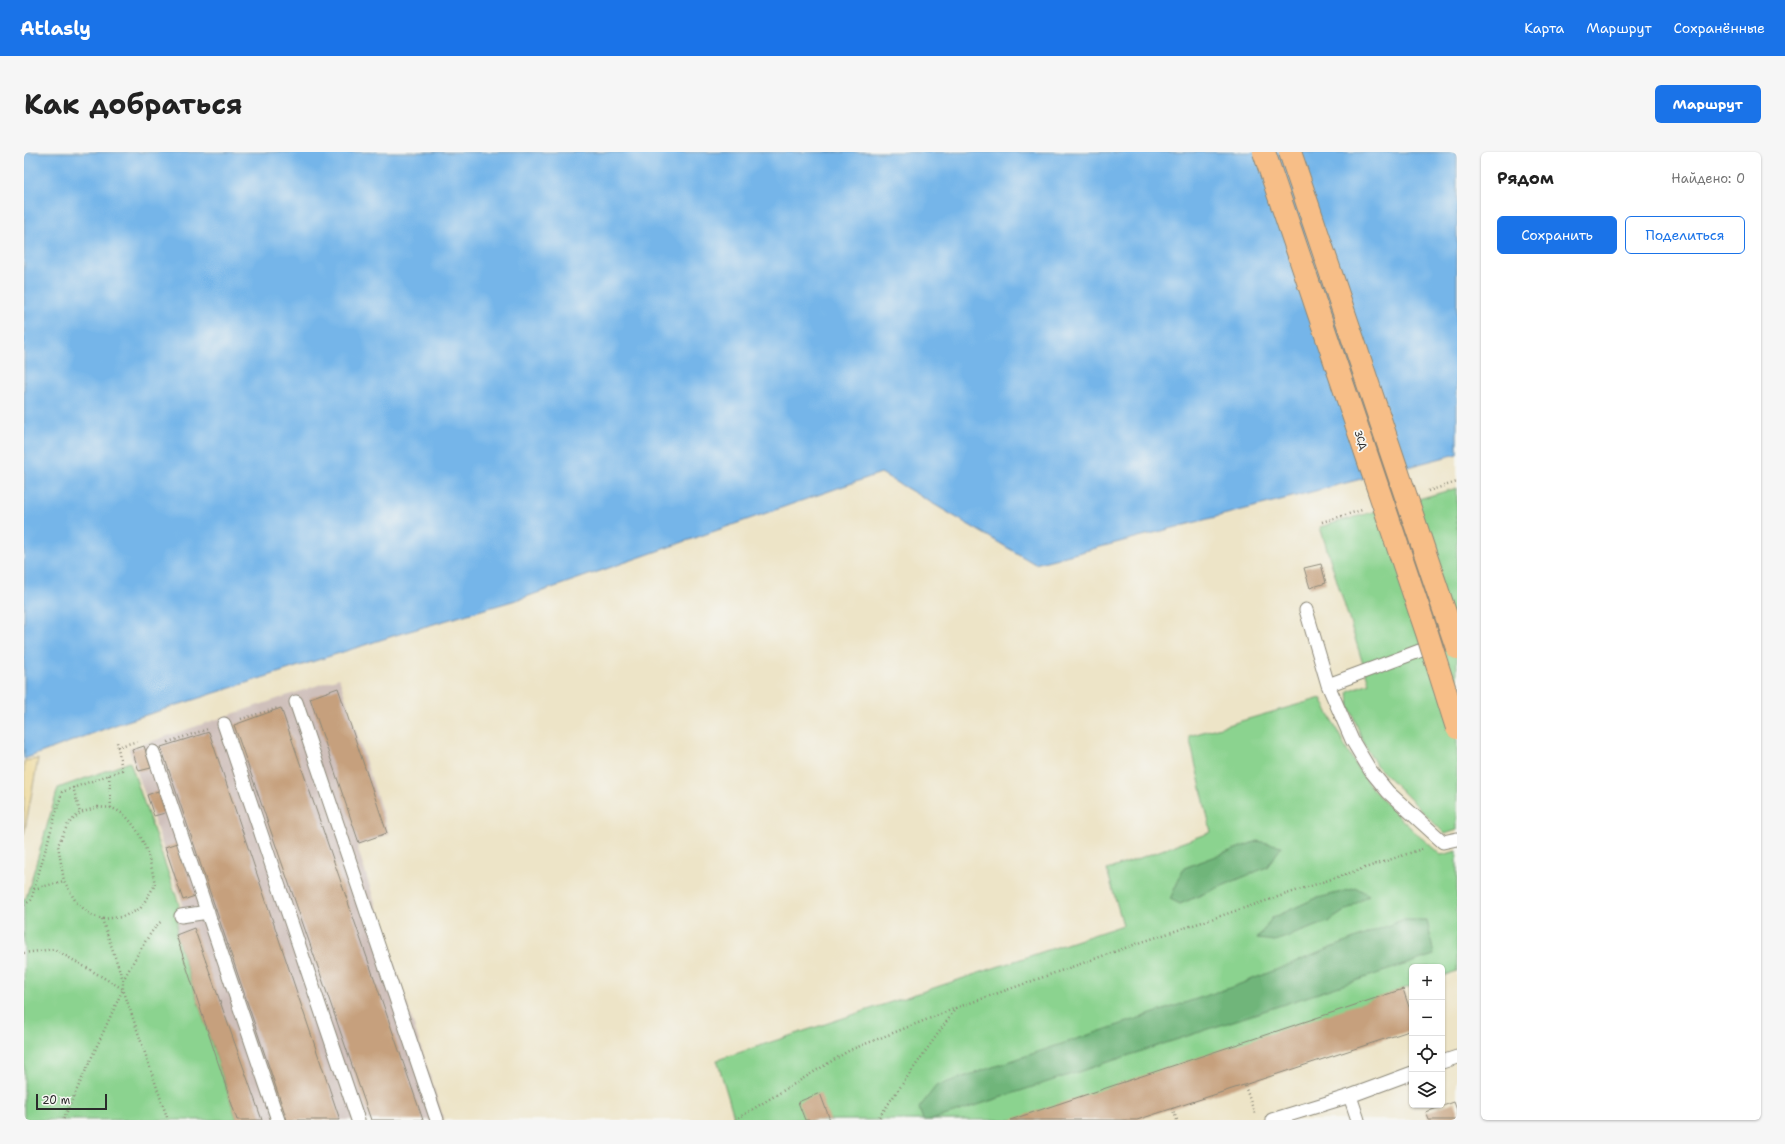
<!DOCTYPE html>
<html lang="ru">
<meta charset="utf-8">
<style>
body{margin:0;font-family:"Shantell Sans",sans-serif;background:#f6f6f6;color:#222}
.controls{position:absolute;right:12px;bottom:12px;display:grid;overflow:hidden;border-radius:6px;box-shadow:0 1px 3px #0004}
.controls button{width:36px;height:36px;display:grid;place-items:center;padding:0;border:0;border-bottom:1px solid #e0e0e0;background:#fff;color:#222;font:20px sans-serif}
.scale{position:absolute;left:12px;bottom:10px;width:71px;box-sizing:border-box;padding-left:4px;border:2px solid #2b2b2b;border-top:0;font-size:11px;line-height:14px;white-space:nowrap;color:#2b2b2b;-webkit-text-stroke:3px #f6f6f2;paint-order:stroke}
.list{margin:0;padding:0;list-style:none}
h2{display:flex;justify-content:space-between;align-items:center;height:52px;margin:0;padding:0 16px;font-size:17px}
h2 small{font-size:13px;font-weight:400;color:#767676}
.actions{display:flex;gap:8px;padding:12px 16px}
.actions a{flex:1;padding:9px 0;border:1px solid #1a73e8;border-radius:6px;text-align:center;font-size:14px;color:#1a73e8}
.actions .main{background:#1a73e8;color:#fff}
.icon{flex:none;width:22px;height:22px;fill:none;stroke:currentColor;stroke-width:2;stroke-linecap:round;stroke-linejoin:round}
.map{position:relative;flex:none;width:1433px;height:968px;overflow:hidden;border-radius:6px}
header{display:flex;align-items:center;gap:24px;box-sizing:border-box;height:56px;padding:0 20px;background:#1a73e8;color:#fff}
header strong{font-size:19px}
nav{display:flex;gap:22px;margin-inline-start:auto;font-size:14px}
.intro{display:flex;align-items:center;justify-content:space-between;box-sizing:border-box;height:96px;padding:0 24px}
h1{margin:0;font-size:28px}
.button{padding:10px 18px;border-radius:6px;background:#1a73e8;color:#fff;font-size:14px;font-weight:700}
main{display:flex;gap:24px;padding:0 24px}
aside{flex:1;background:#fff;border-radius:6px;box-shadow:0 1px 3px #0004}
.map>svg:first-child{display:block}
.industrial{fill:#cfc0bb}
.green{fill:#8bd38f;stroke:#5b7f5d}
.forest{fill:#70b57a;stroke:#4e7052}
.sand{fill:#eeda9e;stroke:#8c8264}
.water{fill:#75b5e9;stroke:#50708a}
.building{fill:#c6a07d}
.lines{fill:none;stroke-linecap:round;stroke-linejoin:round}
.service-casing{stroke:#8c8879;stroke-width:15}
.path{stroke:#8c8879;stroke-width:2.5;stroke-dasharray:1 3;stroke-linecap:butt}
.service{stroke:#fff;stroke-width:13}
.motorway-bridge-casing{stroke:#8c8879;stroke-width:24;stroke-linecap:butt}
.motorway-bridge{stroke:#f7be87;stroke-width:22}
.labels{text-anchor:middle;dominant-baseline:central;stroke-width:3.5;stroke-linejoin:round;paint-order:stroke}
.street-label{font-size:10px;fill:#2b2b2b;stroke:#f6f6f2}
</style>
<header>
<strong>Atlasly</strong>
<nav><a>Карта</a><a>Маршрут</a><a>Сохранённые</a></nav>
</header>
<div class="intro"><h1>Как добраться</h1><a class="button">Маршрут</a></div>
<main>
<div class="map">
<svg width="1433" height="968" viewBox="0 0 1433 968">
<rect width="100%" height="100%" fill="#f6f6f2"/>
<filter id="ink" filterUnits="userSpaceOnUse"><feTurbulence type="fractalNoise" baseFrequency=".025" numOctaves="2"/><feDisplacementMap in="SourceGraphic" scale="8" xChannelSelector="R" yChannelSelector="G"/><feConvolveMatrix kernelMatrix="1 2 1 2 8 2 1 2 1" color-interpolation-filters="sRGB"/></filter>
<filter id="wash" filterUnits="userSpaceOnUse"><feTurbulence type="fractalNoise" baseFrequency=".012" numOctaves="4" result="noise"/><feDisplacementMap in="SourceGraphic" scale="16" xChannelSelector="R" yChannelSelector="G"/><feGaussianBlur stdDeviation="0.9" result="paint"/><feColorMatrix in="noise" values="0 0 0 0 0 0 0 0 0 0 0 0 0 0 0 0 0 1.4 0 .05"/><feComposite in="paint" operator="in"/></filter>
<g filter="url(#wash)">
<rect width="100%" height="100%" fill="#ede4c7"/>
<path class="industrial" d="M315,526L365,682L333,694L420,968H213L152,783L158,750L105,597Z"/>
<path class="green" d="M1433,336V678L1421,682L1352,613L1339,589L1325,554L1324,539L1345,531L1296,375Z
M1297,546C1312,576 1326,608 1347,635C1368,660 1392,681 1417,703L1433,699V819L1418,824V815H1388V834L1004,968H711L693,908L1099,773L1083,718L1187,680L1165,584Z
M106,610L155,752L152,783L213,968H0V747L2,746L34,636Z"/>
<path class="forest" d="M1233,689L1258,694L1243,715L1156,752L1146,747L1160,716Z
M1333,736L1345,743L1304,770L1251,789L1233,787L1248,766L1290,747Z
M1378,768H1403L1410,803L908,968H899L895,956L912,934L1211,834Z"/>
<path class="sand" d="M14,607L0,683V609Z"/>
<path class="water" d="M0,0H1433V302L1011,412L857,321L499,446L372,483L94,572L0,607Z"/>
<g id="blocks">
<path class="building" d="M1297,412L1302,431L1286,436L1280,416Z
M314,536L363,681L335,691L286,546Z
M257,556L399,968H347L210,573Z
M185,580L316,968H263L137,595Z
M120,594L127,616L115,619L108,598Z
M134,639L141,661L130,664L123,643Z
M153,691L171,744L159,748L141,695Z
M170,776L238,968H213L152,783Z
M1379,837L1388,864V878L1113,968H986Z
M796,941L806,968H781L774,950Z
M1430,950L1433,958V968H1405L1402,960Z"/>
</g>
</g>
<g filter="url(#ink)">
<use href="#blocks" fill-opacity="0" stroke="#8c8879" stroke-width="1"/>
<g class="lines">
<defs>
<path id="service" d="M1282,458L1304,533L1328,588L1346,618L1364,640L1419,690L1433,687
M1304,533L1433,485
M272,550L413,968
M200,572L334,968
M129,600L254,968
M157,764L184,760
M1418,910L1433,905
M1326,944L1334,968
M1248,968L1326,944L1388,921"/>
</defs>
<use href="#service" class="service-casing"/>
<path class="path" d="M1404,339L1433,330
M1298,370L1338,358
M217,567L254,556
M144,590L184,577
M93,595L114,589
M85,623L87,656
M49,635L56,661
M74,655C78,656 83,655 87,656C115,664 127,708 131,733L116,757L98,765L78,767L67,763L52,750L40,729L34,693L44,672L56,661Z
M10,737L40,729
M0,753L7,748L38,640L98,618L93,590
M78,767L99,828V837L144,968
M0,801L30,797L99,837L39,968
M99,828C106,817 129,771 139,769
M1221,934L1231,962
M1148,956L1153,968
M711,968L826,898L932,856L1118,790L1398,697
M853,968L932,856"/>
<use href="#service" class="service"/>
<defs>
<path id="motorway-bridge" d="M1240,0L1403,481L1433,576
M1266,0L1433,496"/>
</defs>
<use href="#motorway-bridge" class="motorway-bridge-casing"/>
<use href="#motorway-bridge" class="motorway-bridge"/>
</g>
</g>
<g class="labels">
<g class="street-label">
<text transform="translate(1337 288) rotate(71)">ЗСД</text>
</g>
</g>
</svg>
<div class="controls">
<button>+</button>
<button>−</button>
<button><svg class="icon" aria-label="locate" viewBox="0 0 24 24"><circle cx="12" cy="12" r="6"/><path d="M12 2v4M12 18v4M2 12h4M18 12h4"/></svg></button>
<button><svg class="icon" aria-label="layers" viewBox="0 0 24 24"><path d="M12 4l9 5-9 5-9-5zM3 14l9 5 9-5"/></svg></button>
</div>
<div class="scale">20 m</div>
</div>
<aside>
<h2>Рядом<small>Найдено: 0</small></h2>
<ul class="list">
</ul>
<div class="actions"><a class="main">Сохранить</a><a>Поделиться</a></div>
</aside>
</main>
